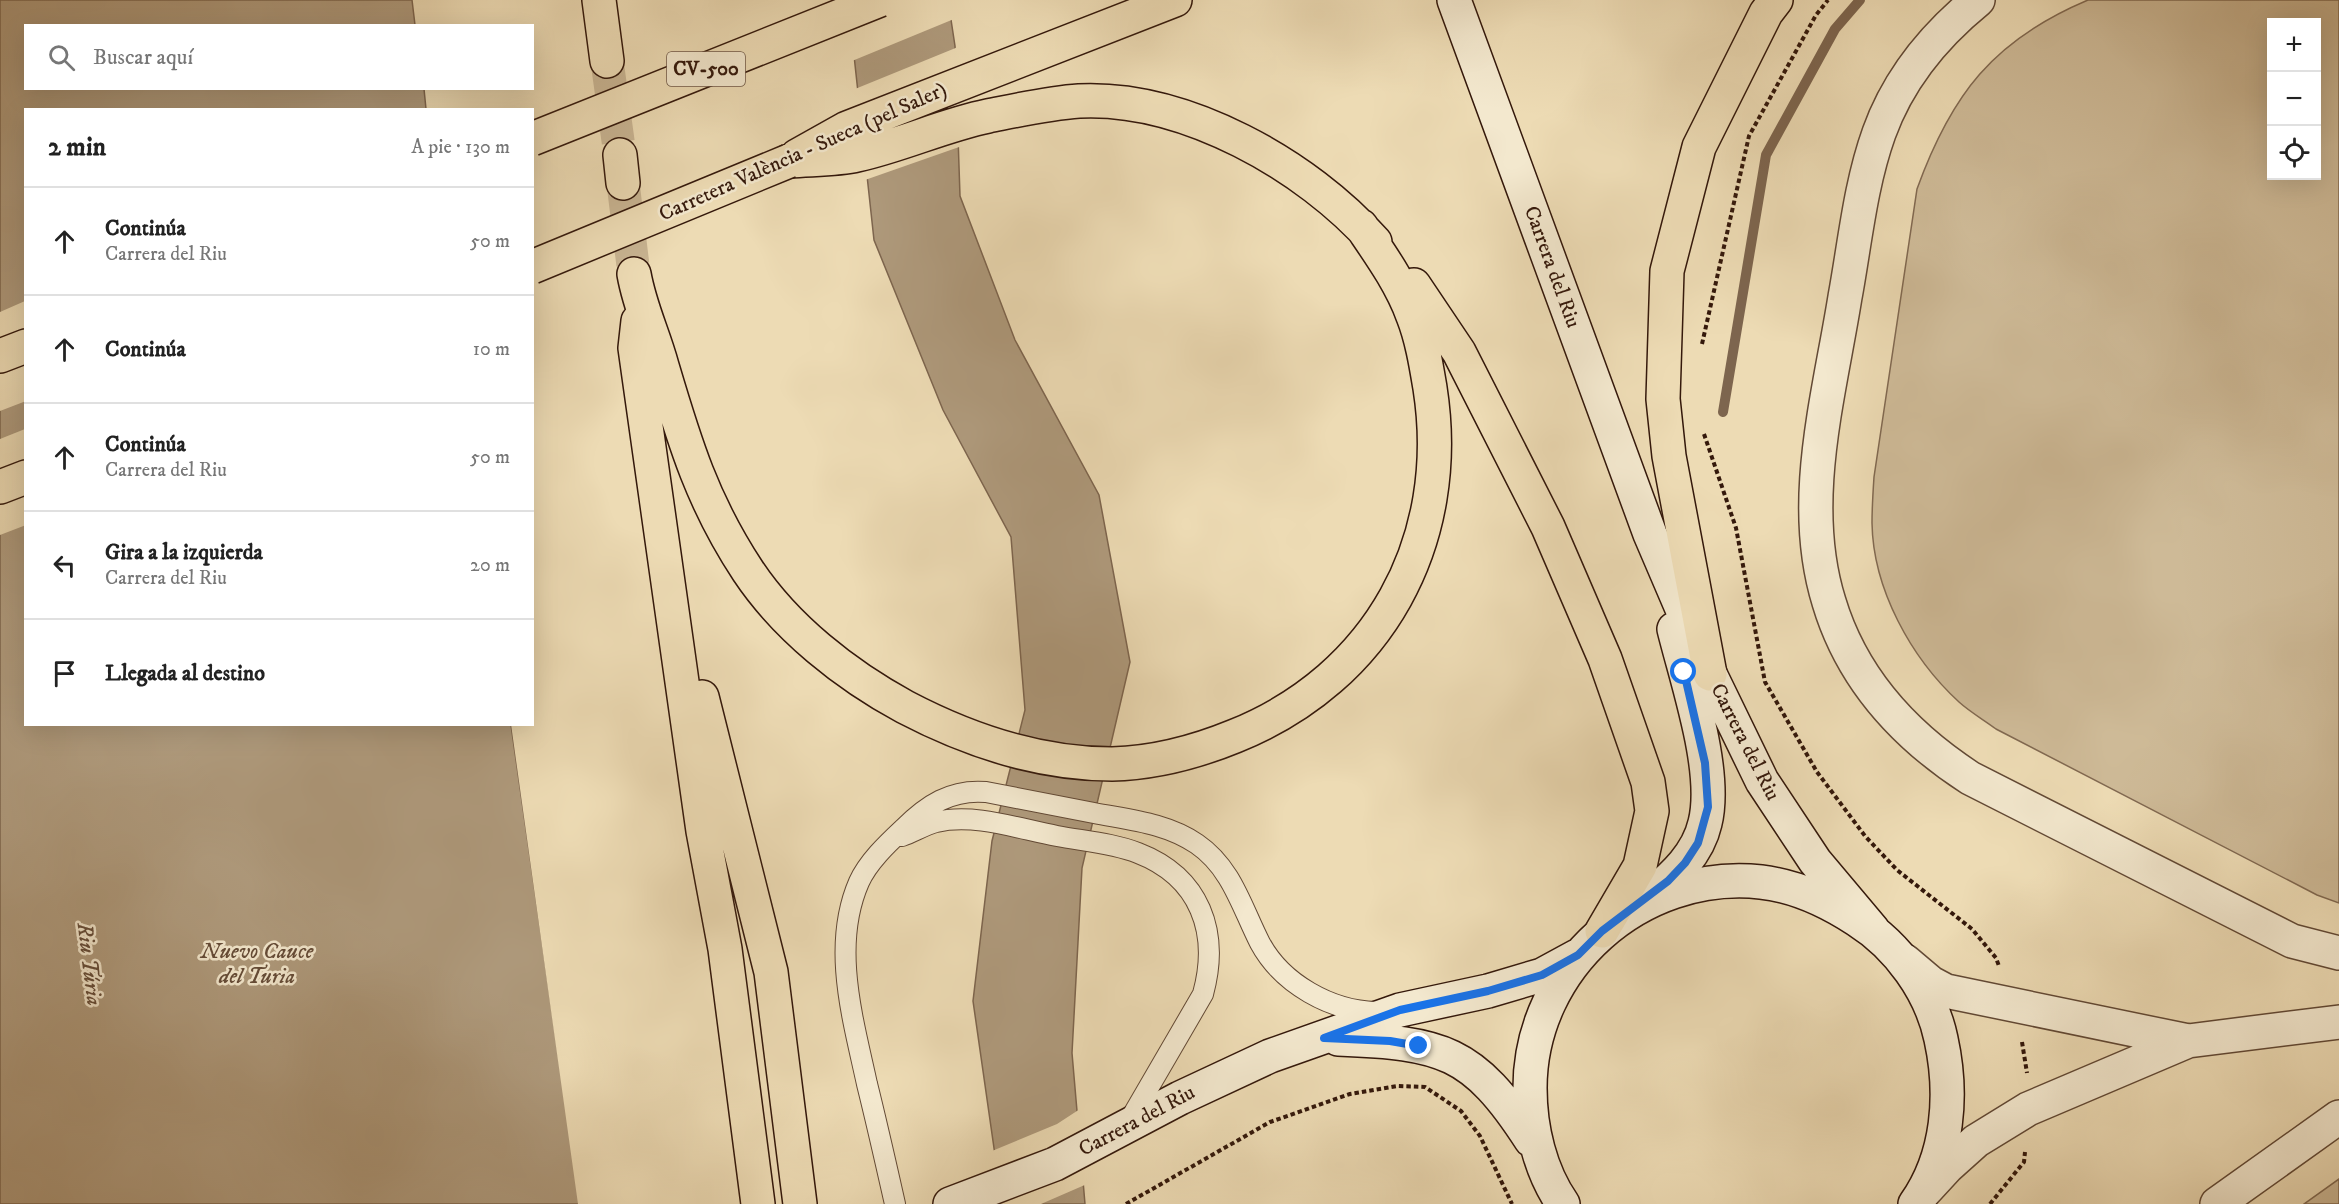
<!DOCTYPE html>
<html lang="es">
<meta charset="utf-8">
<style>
body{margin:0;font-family:"IM FELL DW Pica",serif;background:#f2f2f2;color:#222}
.controls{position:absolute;right:18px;top:18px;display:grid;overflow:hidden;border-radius:0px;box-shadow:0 6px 24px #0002}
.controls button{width:54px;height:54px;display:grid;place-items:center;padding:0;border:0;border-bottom:2px solid #e0e0e0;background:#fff;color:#222;font:30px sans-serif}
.stop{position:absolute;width:18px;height:18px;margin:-14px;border:4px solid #1a73e8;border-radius:50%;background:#fff}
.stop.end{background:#1a73e8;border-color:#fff;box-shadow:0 2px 6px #0008}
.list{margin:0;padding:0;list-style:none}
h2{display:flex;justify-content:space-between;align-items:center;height:78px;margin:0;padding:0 24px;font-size:26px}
h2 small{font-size:20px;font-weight:400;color:#767676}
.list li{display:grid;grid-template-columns:39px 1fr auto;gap:18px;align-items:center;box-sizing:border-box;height:108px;padding:0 24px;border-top:2px solid #e0e0e0}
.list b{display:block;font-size:22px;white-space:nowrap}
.list p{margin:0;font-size:20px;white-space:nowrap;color:#767676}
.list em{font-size:20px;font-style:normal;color:#767676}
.icon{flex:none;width:33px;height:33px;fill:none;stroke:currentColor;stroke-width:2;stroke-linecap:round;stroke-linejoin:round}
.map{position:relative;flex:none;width:2339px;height:1204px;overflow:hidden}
.search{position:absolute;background:#fff;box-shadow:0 6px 24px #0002;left:24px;top:24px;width:510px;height:66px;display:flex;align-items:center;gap:15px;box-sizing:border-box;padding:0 21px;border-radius:0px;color:#767676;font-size:22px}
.panel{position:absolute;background:#fff;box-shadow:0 6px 24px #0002;left:24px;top:108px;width:510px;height:618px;border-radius:0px}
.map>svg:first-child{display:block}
.green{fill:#ceba97;stroke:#816951;stroke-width:1.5;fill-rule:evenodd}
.water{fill:#ae997b;stroke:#7d654e;stroke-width:1.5}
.pier{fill:#eddbb4}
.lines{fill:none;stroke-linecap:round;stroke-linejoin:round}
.stream{stroke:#7d654e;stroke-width:10}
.highway-tunnel{stroke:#c8b492;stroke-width:33;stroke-dasharray:33 16;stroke-linecap:butt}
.lane-casing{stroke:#624935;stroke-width:22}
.street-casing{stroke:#624935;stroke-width:36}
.secondary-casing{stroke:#34180b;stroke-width:36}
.highway-casing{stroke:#34180b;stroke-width:36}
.path{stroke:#34180b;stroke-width:4;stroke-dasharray:4.5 3;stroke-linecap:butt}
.lane{stroke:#f3e8ce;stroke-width:20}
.street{stroke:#f3e8ce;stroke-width:33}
.secondary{stroke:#f3e8ce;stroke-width:33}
.highway{stroke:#eddbb4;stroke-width:33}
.highway-bridge-casing{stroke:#34180b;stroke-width:36;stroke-linecap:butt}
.highway-bridge{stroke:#eddbb4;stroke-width:33}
.route{stroke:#1a73e8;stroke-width:8}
.labels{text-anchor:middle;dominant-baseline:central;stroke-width:5;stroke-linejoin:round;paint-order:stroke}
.shield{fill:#f3e8ce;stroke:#6d5646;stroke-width:1.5}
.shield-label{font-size:20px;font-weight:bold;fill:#34180b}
.street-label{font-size:21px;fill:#34180b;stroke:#f3e8ce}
.water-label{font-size:22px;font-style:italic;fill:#654c38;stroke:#f3e8ce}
</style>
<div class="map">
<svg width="2339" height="1204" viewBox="0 0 2339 1204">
<rect width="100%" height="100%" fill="#eddbb4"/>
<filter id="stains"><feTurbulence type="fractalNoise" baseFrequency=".00333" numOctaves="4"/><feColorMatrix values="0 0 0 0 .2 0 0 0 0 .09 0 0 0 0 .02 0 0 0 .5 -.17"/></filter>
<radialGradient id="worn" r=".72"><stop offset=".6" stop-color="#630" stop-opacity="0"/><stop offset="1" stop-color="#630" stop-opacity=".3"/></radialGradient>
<path class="green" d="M2088,0H2339V903L2317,895L1996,729C1984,720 1970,712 1959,702C1911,658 1873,589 1872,523C1872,507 1873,492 1874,477L1917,189C1951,95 1993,40 2088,0ZM2272,22H2316V176H2272Z
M2339,1179V1204H2304Z"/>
<path class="water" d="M0,0H412L415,25L26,26V88L424,89L426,109L26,110V724L511,725L580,1204H0Z
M848,0H948L955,46L960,196L1015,340L1099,495L1130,662L1082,868L1072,1053L1085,1204H1002L973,1001L992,841L1025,710L1011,537L943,410L874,240Z"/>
<path class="pier" d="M845,0H951L954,19L852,61Z
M958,47L962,146L865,180L855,89Z
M25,301L26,401L0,411V312Z
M25,429L26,525L0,535V439Z
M511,724H514L583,1204H578Z
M1080,1109L1087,1184L1041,1204H999L992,1151L1057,1124Z"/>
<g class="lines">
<path class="stream" d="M1723,412L1766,155L1835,29L1860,0"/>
<path class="highway-tunnel" d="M607,61L620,155
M623,183L634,274"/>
<defs>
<path id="lane" d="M902,836C913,832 925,825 936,822C975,813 1019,829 1057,836C1083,841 1113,843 1138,853C1200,877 1220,932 1203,994L1128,1123
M895,1204C886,1164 877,1124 867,1084C853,1019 831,946 859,882C868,862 887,844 903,829C927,805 951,789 986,792C1022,799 1058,806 1094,813C1130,820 1166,823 1197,844C1232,868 1242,908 1260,943C1282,984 1331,1011 1376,1012"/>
<path id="street" d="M1978,0C1935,35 1898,80 1879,133C1860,186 1855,243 1845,297C1829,397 1798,503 1829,602C1852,679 1904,735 1970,778L2292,941L2339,953
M1905,961L1931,983L1946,991L2188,1041
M1924,1192L1947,1167L1976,1141L2028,1109L2188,1041L2339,1022
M2217,1204L2339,1117"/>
<path id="secondary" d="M1454,0L1650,534L1710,674L1762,781L1815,861L1873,930
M1651,895C1674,876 1698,854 1705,823C1718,771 1687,682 1674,629
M1338,1039C1442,1043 1473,1050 1531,1140
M950,1204L1055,1164L1180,1098L1270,1056L1400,1010L1488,991L1542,975L1577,956
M1563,1204C1540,1171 1530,1128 1530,1088C1530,967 1640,869 1761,882C1796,886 1828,901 1857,920C1898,946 1931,991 1941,1039C1953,1094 1949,1156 1915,1204"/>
<path id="highway" d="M599,0L607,61
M620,155L623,183
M797,156L847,128L1175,0
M789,161C811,159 836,160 857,155C902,145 944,125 988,116C1018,110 1049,103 1079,101C1185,96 1307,165 1375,242
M634,274C640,308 653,333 662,366C685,444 703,503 748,571C786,628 846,675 905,707C968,740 1040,764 1112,764C1154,763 1196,752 1235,736C1379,678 1454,541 1430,388C1426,364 1422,339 1413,316C1401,283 1380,254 1361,226
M1414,285L1459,352L1548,527L1605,659L1648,782L1652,811L1640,866L1602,931
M638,321L635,348L703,831L725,949L758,1204
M0,356L26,346
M0,487L26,477
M1710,674L1669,456L1663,399L1667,271L1699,147L1766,13L1776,0
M702,697L771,972L800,1204"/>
</defs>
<use href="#lane" class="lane-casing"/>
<use href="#street" class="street-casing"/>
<use href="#secondary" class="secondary-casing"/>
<use href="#highway" class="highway-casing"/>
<path class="path" d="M1702,344L1749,136L1816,15L1828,0
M1704,434L1736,528L1765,682L1817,772L1865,836L1897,870L1972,929L1996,958L1999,966
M2022,1042L2027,1073
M1126,1204L1270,1122L1350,1094L1397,1086L1425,1087L1461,1111L1480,1136L1512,1204
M1990,1204L2024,1162L2025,1152"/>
<use href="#lane" class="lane"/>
<use href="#street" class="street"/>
<use href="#secondary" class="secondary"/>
<use href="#highway" class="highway"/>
<defs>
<path id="highway-bridge" d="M532,139L880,0
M532,267L789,161"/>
</defs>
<use href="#highway-bridge" class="highway-bridge-casing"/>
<use href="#highway-bridge" class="highway-bridge"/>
</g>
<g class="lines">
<path class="route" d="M1419,1046L1390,1041L1324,1038L1400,1010L1488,991L1542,975L1578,955L1602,931L1668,881L1685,863L1698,843L1708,807L1705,763L1684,672"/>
</g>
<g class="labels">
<rect class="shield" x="667" y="52" width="78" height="34" rx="4.5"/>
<g class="shield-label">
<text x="706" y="69">CV-500</text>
</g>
<g class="street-label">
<text transform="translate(803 152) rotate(-24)">Carretera València - Sueca (pel Saler)</text>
<text transform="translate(1552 267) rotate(70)">Carrera del Riu</text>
<text transform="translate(1745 742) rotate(63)">Carrera del Riu</text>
<text transform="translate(1137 1121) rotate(-28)">Carrera del Riu</text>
</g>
<g class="water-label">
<text x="257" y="951">Nuevo Cauce<tspan x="257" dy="25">del Turia</tspan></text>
<text transform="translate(89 964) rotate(83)">Riu Túria</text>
</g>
</g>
<rect width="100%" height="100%" filter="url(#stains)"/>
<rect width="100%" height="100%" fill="url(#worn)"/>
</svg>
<div class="controls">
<button>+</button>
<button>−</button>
<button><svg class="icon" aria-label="locate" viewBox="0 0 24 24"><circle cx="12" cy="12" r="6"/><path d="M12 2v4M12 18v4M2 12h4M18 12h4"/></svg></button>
</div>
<div class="stop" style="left:1684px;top:672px"></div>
<div class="stop end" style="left:1419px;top:1046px"></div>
<div class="search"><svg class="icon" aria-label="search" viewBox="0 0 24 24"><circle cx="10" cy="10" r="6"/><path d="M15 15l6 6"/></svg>Buscar aquí</div>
<section class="panel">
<h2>2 min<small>A pie · 130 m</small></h2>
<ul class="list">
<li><svg class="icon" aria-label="ahead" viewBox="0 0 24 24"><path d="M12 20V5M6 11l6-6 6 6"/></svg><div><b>Continúa</b><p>Carrera del Riu</p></div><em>50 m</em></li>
<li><svg class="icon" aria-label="ahead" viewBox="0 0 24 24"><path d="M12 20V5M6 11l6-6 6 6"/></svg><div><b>Continúa</b></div><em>10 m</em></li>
<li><svg class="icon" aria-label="ahead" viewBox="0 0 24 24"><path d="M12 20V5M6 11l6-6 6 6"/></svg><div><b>Continúa</b><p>Carrera del Riu</p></div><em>50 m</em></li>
<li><svg class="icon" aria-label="left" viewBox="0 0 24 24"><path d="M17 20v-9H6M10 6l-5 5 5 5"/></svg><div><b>Gira a la izquierda</b><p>Carrera del Riu</p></div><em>20 m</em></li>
<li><svg class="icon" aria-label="arrive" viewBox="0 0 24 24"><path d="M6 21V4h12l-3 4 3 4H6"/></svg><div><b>Llegada al destino</b></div></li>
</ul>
</section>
</div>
